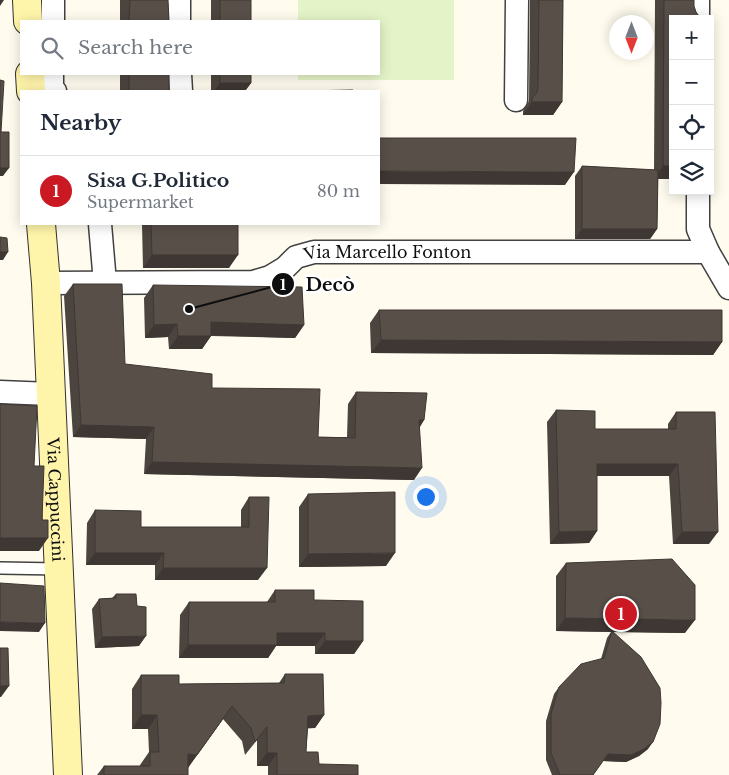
<!DOCTYPE html>
<meta charset="utf-8">
<style>
body{margin:0;font-family:"Libre Baskerville",serif;background:#f2f2f3;color:#1f2937}
.controls{position:absolute;right:15px;top:15px;display:grid;overflow:hidden;border-radius:0px;box-shadow:0 2px 12px #0003}
.controls button{width:45px;height:45px;display:grid;place-items:center;padding:0;border:0;border-bottom:1px solid #e0e1e3;background:#fff;color:#1f2937;font:25px sans-serif}
.compass{position:absolute;left:609px;top:15px;width:45px;height:45px;border-radius:50%;background:#fff;box-shadow:0 2px 12px #0003;rotate:180deg}
.you{position:absolute;left:425px;top:496px;width:18px;height:18px;margin:-12px;border:4px solid #fff;border-radius:50%;background:#1a73e8;box-shadow:0 0 0 8px #1a73e833}
.badge{display:grid;place-items:center;width:32px;height:32px;border-radius:50%;background:#cb1924;color:#fff;font-size:16px;font-weight:700}
.pin{position:absolute;translate:-50% -50%;border:2px solid #fff;box-shadow:0 1px 5px #0006}
.list{margin:0;padding:0;list-style:none}
h2{display:flex;justify-content:space-between;align-items:center;height:65px;margin:0;padding:0 20px;font-size:21px}
h2 small{font-size:16px;font-weight:400;color:#747a83}
.list li{display:grid;grid-template-columns:32px 1fr auto;gap:15px;align-items:center;box-sizing:border-box;height:70px;padding:0 20px;border-top:1px solid #e0e1e3}
.list b{display:block;font-size:19px;white-space:nowrap}
.list p{margin:0;font-size:16px;white-space:nowrap;color:#747a83}
.list em{font-size:16px;font-style:normal;color:#747a83}
.icon{flex:none;width:28px;height:28px;fill:none;stroke:currentColor;stroke-width:2;stroke-linecap:round;stroke-linejoin:round}
.map{position:relative;flex:none;width:729px;height:775px;overflow:hidden}
.search{position:absolute;background:#fff;box-shadow:0 2px 12px #0003;left:20px;top:20px;width:360px;height:55px;display:flex;align-items:center;gap:12px;box-sizing:border-box;padding:0 18px;border-radius:0px;color:#747a83;font-size:19px}
.panel{position:absolute;background:#fff;box-shadow:0 2px 12px #0003;left:20px;top:90px;width:360px;height:135px;border-radius:0px}
.map>svg:first-child{display:block}
.pitch{fill:#e5f4c8}
.lines{fill:none;stroke-linecap:round;stroke-linejoin:round}
.lane-casing{stroke:#414141;stroke-width:14}
.street-casing{stroke:#414141;stroke-width:25}
.secondary-casing{stroke:#303030;stroke-width:30}
.lane{stroke:#fff;stroke-width:11}
.street{stroke:#fff;stroke-width:22}
.secondary{stroke:#fff5aa;stroke-width:28}
.wall{fill:#4c443f}
.shaded-wall{fill:#3e3733}
.building{fill:#584f49;stroke:#3e3733}
.labels{text-anchor:middle;dominant-baseline:central;stroke-width:5;stroke-linejoin:round;paint-order:stroke}
.street-label{font-size:16px;fill:#0e0e0e;stroke:#fff}
.leader{fill:none;stroke:#0e0e0e;stroke-width:2}
.callout-dot{fill:#0e0e0e;stroke:#fff;stroke-width:2}
.mark-label{font-size:15px;text-anchor:middle;font-weight:bold;fill:#fff}
.callout-label{font-size:18px;text-anchor:middle;font-weight:bold;fill:#0e0e0e;stroke:#fff;stroke-width:5;stroke-linejoin:round;paint-order:stroke}
</style>
<div class="map">
<svg width="729" height="775" viewBox="0 0 729 775">
<rect width="100%" height="100%" fill="#fffcef"/>
<path class="pitch" d="M298,0H454V80H298V74H379V21H298Z"/>
<g class="lines">
<defs>
<path id="lane" d="M0,568L59,569"/>
<g id="street">
<path d="M179,0V21"/>
<path d="M698,0V19"/>
<path d="M53,21V0"/>
<path d="M52,74V88L55,91"/>
<path d="M180,74L181,91"/>
<path d="M516,100L517,0"/>
<path d="M698,191V229L708,252L729,288"/>
<path d="M100,224L105,283"/>
<path id="s1" d="M46,283L253,282L270,277L285,268L296,257L314,252H708"/>
<path d="M0,392L51,394"/>
</g>
<g id="secondary">
<path d="M27,0L28,21"/>
<path d="M30,74L31,91"/>
<path id="s2" d="M41,224L46,283L68,775"/>
</g>
</defs>
<use href="#lane" class="lane-casing"/>
<use href="#street" class="street-casing"/>
<use href="#secondary" class="secondary-casing"/>
<use href="#lane" class="lane"/>
<use href="#street" class="street"/>
<use href="#secondary" class="secondary"/>
</g>
<path class="wall" d="M120,0H168L169,21H120Z
M211,0H251V21H211Z
M530,0H563L562,102L553,115H523V111L528,103L529,100Z
M655,0H694L673,179H658L657,229L650,239H575V176L582,166L654,170Z
M120,74H169V91H120Z
M211,74H251V83L245,91H211Z
M142,224H238L229,268H143Z
M73,284L125,364L212,388L318,437H347L348,404L356,392L424,420L420,427L414,480L144,474L146,439L73,437L64,296Z
M153,285L304,325L295,338L211,336L202,349H169L168,337L145,338L144,298Z
M379,310L722,342L713,355L371,353L370,323Z
M556,410L595,429H668V424L676,412L709,544H673L669,476H597V531L589,543L550,544L547,422Z
M308,494L386,566L299,567V507Z
M249,497L258,580H155V565H86L87,523L95,510L141,527H241V510Z
M566,563L685,633L613,632L648,749L639,756L626,762L603,761L593,775H552L546,760V721L554,694L559,687L601,659L607,638L611,632L556,631V576Z
M275,590L314,600L363,641L354,654H315V646H276L268,658H179L180,615L189,602H267Z
M116,594L137,606L139,646L95,648L92,609L99,599L112,598Z
M285,674L324,715L315,728H308L306,752L319,764L358,775H268V766H257V740L245,755L242,741L223,719L188,767V775H97L104,766H140V765L149,752L148,729H132V689L141,675L179,684L279,683Z"/>
<path class="shaded-wall" d="M0,0H4L0,6Z
M220,83H251L245,91H214Z
M532,102H562L553,115H523Z
M663,166H673V179H654Z
M0,168H9L3,176H0Z
M379,171L574,172L565,185L379,184Z
M582,229H657L650,239H575Z
M0,252H8L3,260H0Z
M152,255H238L229,268H143Z
M211,322L304,325L295,338L202,335Z
M177,324L168,337L145,338L154,325Z
M178,336H211L202,349H169Z
M381,340L722,342L713,355L371,353Z
M419,420H424L416,432Z
M81,425L154,427L146,439L73,437Z
M152,462L422,468L414,480L144,474Z
M597,464H678L669,476H589Z
M597,531L589,543L550,544L559,532Z
M682,532H718L709,544H673Z
M0,538H48L39,551H0Z
M95,553H164L155,565H86Z
M395,553L386,566L299,567L308,554Z
M163,568H267L258,580H155Z
M565,618L695,620L685,633L556,631Z
M0,622L45,623L39,632L0,631Z
M277,633H325L315,646H276L268,658H179L188,645Z
M146,636L139,646L95,648L102,637Z
M325,641H363L354,654H315Z
M0,686H9L1,697H0Z
M141,715H157L148,729H132Z
M324,715L315,728L299,729L308,716Z
M223,719L188,768V754Z
M653,742L648,749L639,756L626,762L603,761L608,754Z
M267,753H277L268,766H257Z"/>
<path class="building" d="M130,0H168L169,21H129Z
M220,0H251V21H220Z
M539,0H563L562,102H532V98L537,93L538,87Z
M664,0H694V6L696,12L699,16V19H673V166H663Z
M129,74H169V91H129Z
M220,74H251V83H220Z
M0,80L4,81L1,132H9V168H0Z
M353,90V91H303Z
M379,138H576L574,172L379,171Z
M582,166L658,170L657,229H582Z
M151,224H238V255H152Z
M0,237L7,238L8,252H0Z
M73,284H122L125,364L212,374V388L320,389L318,437L355,438L356,392L427,393L424,420H419L422,468L152,462L154,427L81,425Z
M153,285L302,287L304,325L211,322V336H178L177,324L154,325Z
M379,310H722V342L381,340Z
M0,404L37,406L34,466H44L42,520H48V538H0Z
M556,410L595,411V429H676V412H715L718,532H682L678,464H597V531L559,532Z
M395,492V553L308,554V494Z
M249,497H269L267,568H163L164,553H95V510L141,511V527H249Z
M672,559L695,585V620L565,618L566,563Z
M0,583L44,586L45,623L0,622Z
M275,590H314V600L363,601V641H325V633H277V645H188L189,602H275Z
M116,594H136L137,606L146,607V636L102,637L99,599L116,598Z
M612,631L641,657L660,688L661,703L660,724L653,742L644,749L631,755L608,754L593,775H560L551,753V714L559,687L581,664L604,658Z
M0,648H8L9,686H0Z
M285,674H323L324,715L308,716L306,752H318L319,764L358,765V775H277V753H267V727L255,742L251,728L232,706L197,755L188,754V775H104V766H150V752H159L157,715H141V675H179V684L284,683Z"/>
<g class="labels">
<g class="street-label">
<text stroke="none"><textPath href="#s1" startOffset="350">Via Marcello Fonton</textPath></text>
<text stroke="none"><textPath href="#s2" startOffset="276">Via Cappuccini</textPath></text>
</g>
</g>
<path class="leader" d="M189 309L283 284"/>
<g class="callout-dot">
<circle cx="189" cy="309" r="5"/>
<circle cx="283" cy="284" r="12"/>
</g>
<g class="mark-label">
<text x="283" y="290">1</text>
</g>
<g class="callout-label">
<text x="330" y="291">Decò</text>
</g>
</svg>
<div class="controls">
<button>+</button>
<button>−</button>
<button><svg class="icon" aria-label="locate" viewBox="0 0 24 24"><circle cx="12" cy="12" r="6"/><path d="M12 2v4M12 18v4M2 12h4M18 12h4"/></svg></button>
<button><svg class="icon" aria-label="layers" viewBox="0 0 24 24"><path d="M12 4l9 5-9 5-9-5zM3 14l9 5 9-5"/></svg></button>
</div>
<svg class="compass" viewBox="-18 -18 36 36"><path d="M0-13l5 13h-10z" fill="#e53935"/><path d="M0 13l5-13h-10z" fill="#747a83"/></svg>
<div class="you"></div>
<div class="pin badge" style="left:621px;top:614px">1</div>
<div class="search"><svg class="icon" aria-label="search" viewBox="0 0 24 24"><circle cx="10" cy="10" r="6"/><path d="M15 15l6 6"/></svg>Search here</div>
<section class="panel">
<h2>Nearby<small></small></h2>
<ul class="list">
<li><span class="badge">1</span><div><b>Sisa G.Politico</b><p>Supermarket</p></div><em>80 m</em></li>
</ul>
</section>
</div>
